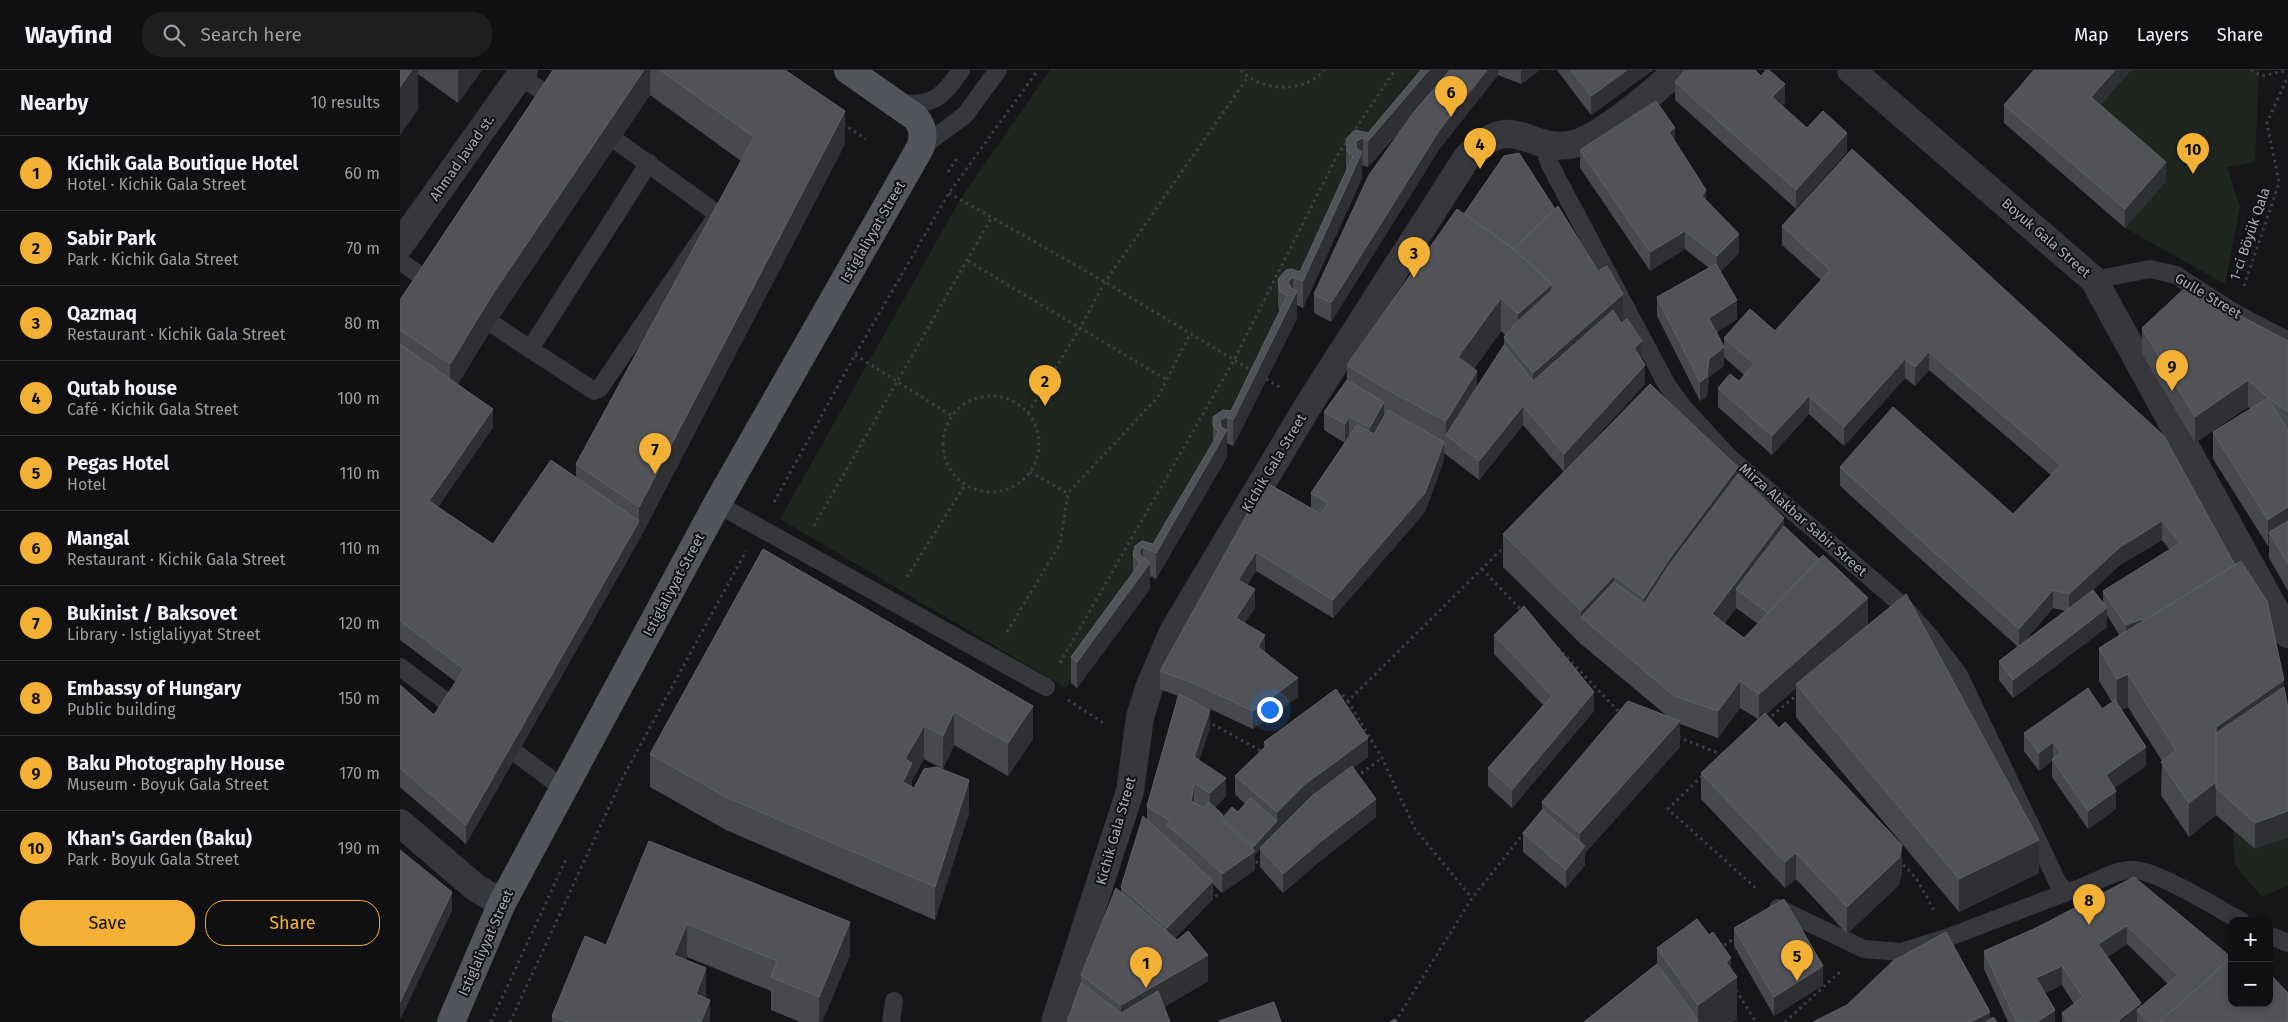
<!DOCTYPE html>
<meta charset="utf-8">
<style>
body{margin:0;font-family:"Fira Sans",sans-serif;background:#1e1e20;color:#f1f3f6}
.controls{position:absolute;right:15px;bottom:15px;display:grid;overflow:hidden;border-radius:10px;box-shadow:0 2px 8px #0003}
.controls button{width:45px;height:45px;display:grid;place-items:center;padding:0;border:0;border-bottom:1px solid #303032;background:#101012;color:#f1f3f6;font:25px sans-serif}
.you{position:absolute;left:869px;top:639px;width:18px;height:18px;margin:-12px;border:4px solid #fff;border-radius:50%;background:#1a73e8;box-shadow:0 0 0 8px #1a73e833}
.badge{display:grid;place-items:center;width:32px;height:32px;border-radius:50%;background:#f2b134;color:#111;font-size:16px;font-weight:700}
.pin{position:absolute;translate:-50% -41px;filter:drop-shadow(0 1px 2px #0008)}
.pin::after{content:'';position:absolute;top:26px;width:18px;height:15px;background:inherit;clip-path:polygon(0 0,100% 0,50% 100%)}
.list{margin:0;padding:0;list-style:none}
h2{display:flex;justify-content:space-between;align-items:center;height:65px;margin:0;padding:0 20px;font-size:21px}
h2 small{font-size:16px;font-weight:400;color:#9c9d9f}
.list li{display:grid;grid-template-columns:32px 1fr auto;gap:15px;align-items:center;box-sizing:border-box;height:75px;padding:0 20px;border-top:1px solid #303032}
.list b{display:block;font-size:19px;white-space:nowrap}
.list p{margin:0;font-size:16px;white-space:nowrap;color:#9c9d9f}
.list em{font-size:16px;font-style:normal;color:#9c9d9f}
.actions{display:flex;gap:10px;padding:15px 20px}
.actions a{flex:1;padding:11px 0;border:1px solid #f2b134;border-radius:20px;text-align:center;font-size:18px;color:#f2b134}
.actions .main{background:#f2b134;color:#111}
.icon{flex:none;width:28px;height:28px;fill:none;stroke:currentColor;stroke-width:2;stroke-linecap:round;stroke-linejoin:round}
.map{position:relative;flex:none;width:1888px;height:952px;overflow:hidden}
header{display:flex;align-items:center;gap:30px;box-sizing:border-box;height:70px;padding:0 25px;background:#101012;border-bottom:1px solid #303032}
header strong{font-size:24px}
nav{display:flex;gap:28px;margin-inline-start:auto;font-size:18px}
.search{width:350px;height:45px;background:#1e1e20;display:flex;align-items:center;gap:12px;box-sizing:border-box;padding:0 18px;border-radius:20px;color:#9c9d9f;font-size:19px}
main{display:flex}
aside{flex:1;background:#101012}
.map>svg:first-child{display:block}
.green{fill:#1e261f}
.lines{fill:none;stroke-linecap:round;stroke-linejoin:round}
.path{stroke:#3d3f44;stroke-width:3;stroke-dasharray:2.5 4;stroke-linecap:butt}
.service{stroke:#37383d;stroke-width:18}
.minor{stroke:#37383d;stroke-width:28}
.primary{stroke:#53555c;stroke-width:28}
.wall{fill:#47494d;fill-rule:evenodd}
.shaded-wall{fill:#2f3033}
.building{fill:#525359;stroke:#5f6168}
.labels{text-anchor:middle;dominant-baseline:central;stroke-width:4;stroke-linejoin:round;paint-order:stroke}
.street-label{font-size:14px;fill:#a8adb8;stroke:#111113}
</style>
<header>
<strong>Wayfind</strong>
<div class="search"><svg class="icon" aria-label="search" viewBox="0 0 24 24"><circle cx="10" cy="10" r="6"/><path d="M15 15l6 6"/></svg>Search here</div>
<nav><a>Map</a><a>Layers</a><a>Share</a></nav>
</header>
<main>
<aside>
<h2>Nearby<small>10 results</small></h2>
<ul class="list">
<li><span class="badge">1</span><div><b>Kichik Gala Boutique Hotel</b><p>Hotel · Kichik Gala Street</p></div><em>60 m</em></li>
<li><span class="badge">2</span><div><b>Sabir Park</b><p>Park · Kichik Gala Street</p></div><em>70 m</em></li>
<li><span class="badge">3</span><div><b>Qazmaq</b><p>Restaurant · Kichik Gala Street</p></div><em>80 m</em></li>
<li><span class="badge">4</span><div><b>Qutab house</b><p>Café · Kichik Gala Street</p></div><em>100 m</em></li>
<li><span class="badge">5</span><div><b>Pegas Hotel</b><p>Hotel</p></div><em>110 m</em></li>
<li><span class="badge">6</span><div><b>Mangal</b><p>Restaurant · Kichik Gala Street</p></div><em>110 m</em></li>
<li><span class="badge">7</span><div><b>Bukinist / Baksovet</b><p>Library · Istiglaliyyat Street</p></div><em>120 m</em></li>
<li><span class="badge">8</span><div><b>Embassy of Hungary</b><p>Public building</p></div><em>150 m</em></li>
<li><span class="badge">9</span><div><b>Baku Photography House</b><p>Museum · Boyuk Gala Street</p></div><em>170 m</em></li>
<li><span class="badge">10</span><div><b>Khan's Garden (Baku)</b><p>Park · Boyuk Gala Street</p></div><em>190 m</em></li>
</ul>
<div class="actions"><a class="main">Save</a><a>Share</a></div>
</aside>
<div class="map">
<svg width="1888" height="952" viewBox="0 0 1888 952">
<rect width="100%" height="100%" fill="#161618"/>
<path class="green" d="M650,0H1041L949,89L945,96L946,107L900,227L881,229L877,235L878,244L886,253L813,373L739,520L666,618L380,449L561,128Z
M1732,0H1859L1855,92L1827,97L1840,137L1825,214L1725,158L1691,46Z
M1833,760L1855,779L1888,768V816L1862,827L1835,795Z"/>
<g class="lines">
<path class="path" d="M841,0C861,22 904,24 924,0
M1851,0L1862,6L1888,0
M443,54L466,69
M952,64L995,0
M548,102L557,88
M549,123L705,212L854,302
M568,191L767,310
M1844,216L1879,113L1867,53L1888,6
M455,285L552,346
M866,309L881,318
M543 374a48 48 0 1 1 96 0a48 48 0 1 1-96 0Z
M628,343L680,258L705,212L848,7
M630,402L668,423
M374,432L455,285L549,123L638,0
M414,456L592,147
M1082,499L1122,541
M507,507L565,415
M607,562L660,474L668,423L758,327L790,264
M1158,578L1221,644
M660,593L834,290L937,86L947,71
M938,626L941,623L948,631L1105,476
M668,630L705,654
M948,631L982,688L1015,759L1072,828
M1367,650L1399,623
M807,651L863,682
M1278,667L1323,685
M1302,706L1268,739L1358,820
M956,707L982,688
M1499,790L1516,808L1535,842
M856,793L862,786
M811,820L818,827
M1319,879L1337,866
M1336,920L1356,952
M91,952L166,789
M110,952L223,707L346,481
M995,952L1072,828L1124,763
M1385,952L1442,900"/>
<path class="service" d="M120,6L155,30
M497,33C532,37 542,28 561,0
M218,72L312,140L316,147L200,318L194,321L130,279L249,93
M1143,73L1150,95L1267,315L1284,338L1329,387L1502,535L1531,568L1559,605L1658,813L1667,822
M519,83L530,71L565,45L598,0
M0,191L32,214
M1694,210L1750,199L1776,205L1835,243L1888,271
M94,255L130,279
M317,434L646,617
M0,597L52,636
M117,684L164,719
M1378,838L1464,879L1501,882L1549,867L1667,822C1689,818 1706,802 1729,800C1753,797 1817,838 1841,851
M1869,865L1888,873
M491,952L494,931"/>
<path class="minor" d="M1451,0L1694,210L1888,564
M0,175L124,0
M0,753L76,818L102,833
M655,952L730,721L740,647L749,618L773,562L909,334L1066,89C1114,36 1126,85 1174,74C1201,67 1257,20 1277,0"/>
<path class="primary" d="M51,952L102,833L317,434L520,78C524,67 524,57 515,47L448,0"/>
</g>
<path class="wall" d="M0,0H82L58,33L18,4V40Z
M153,0H385L445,74L239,470L66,774L0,717V615L34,645L56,612L0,570V230ZM250,25L341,91L176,394V408L93,474L38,437L93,357L58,314L94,255Z
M1021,0H1140L1121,14L1098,5L1040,78L931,252L914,243V224L1007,53L968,97L962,95V108L903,238L897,235V248L833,376L827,373V387L756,509L750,506V519L677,618L671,613V587L733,502V485L735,476L753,474L813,373V347L831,341L879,242L878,236V209L900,202L946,101V69L968,63Z
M1157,0H1253L1191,45Z
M1275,12L1385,33L1382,35L1407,58L1447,82L1396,139L1275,30Z
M1604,35H1700L1766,111L1725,158L1604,53Z
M1275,72L1306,131L1339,183L1320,202L1337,249L1317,262L1324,277V268L1375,261L1421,210L1382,175V156L1835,495L1867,531L1855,779L1816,745L1789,767L1761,725L1762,691L1728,637L1721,640L1746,696L1714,718L1716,739L1688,759L1652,707V691L1639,701L1624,681V663L1702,639L1712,632L1699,611V578L1720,566L1707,545V557L1613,628L1599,610V591L1618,577L1440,416V397L1613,444L1651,405L1529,300L1515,316L1505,308L1444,376L1409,344L1372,385L1318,337V318L1339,311L1344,305L1324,287V296L1309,307L1307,326L1300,331L1257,246V227L1309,198L1285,179L1250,201L1180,98V80ZM1762,470L1770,480L1703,521V533L1693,520L1720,495ZM1653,538L1665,541L1622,574Z
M1057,139L1223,250L1221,252L1242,290L1245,314L1164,402L1123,355L1079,410L1044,383V390L1025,442L933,548L856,501L847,515L855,538L844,553L898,627L853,659L797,633L810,658L799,690L826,726L815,737L823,747L838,742L845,734L835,724V706L864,678V672L968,687L953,698L976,747L920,791L883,823L860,797V779L855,785V800L822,823L813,814V829L775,868L808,911L764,937L667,952L681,913V905L721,822V817L747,750V736L778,626L760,619V601L865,412L911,438V423L945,373L924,360V342L947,310V295ZM1101,261L1105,265L1104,267V275L1077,317L1074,299Z
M1742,258L1888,271V521L1869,488V476H1868L1813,389V362L1851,339L1848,337L1795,373L1742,284Z
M1338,404L1384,456L1468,555L1456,566L1639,803L1559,842L1396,647V618L1366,644L1502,802L1499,815L1447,864L1396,809L1385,818L1301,729V703L1358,649L1340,638L1318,668L1280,654V677L1185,783V795L1166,818L1123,782V763L1142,740V732L1266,645L1181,574L1103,497V464ZM1336,538L1358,554L1344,568L1324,554Z
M363,479L633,669L608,706L554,675L543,699L524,689L512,710V717L569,743L535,850L326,760L250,717V684Z
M1094,565L1194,641L1112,738L1088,716V698L1143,635L1094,584Z
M249,771L450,885L422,952H400L371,940V921L287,887L285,889L306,928L310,952H152V946L206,875Z
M1734,807L1888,952H1662V943L1674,934L1662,915L1645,923L1655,952H1608L1584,899V881L1638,857ZM1727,874L1768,914L1741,936L1707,887Z
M1334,858L1423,915L1374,946L1334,876Z
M1257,878L1331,899L1337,949L1332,952H1184L1257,894Z"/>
<path class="shaded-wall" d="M12,0H18V40L0,65V17Z
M58,0H82L58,33Z
M244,0H250V25L94,255L50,327V294L94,222Z
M1029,0H1052L968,97V71Z
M1087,0H1098V5L1040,78L931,252V233L1040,59Z
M1121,0H1140L1121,14Z
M1227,0H1253L1191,45V26Z
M1715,0H1732L1691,46V27Z
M1385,14V33L1372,45V27Z
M445,41V74L239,470V437Z
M1275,58V77L1269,62Z
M1447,63V82L1396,139V120Z
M963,68L962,108L903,238V211L956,96V71Z
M1766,92V111L1725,158V139Z
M1306,120V138L1302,126Z
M1285,161V179L1250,201V182Z
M1339,164V183L1317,205V186Z
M893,207V229L897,221V248L833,376V350L889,237L888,212Z
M1152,214V247L1118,277V244Z
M1223,224V250L1133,329V303Z
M1101,228V261L1058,320V287Z
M1337,230V249L1309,267V248Z
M1242,271V290L1234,297V278Z
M1324,277V296L1309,307L1307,326L1300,331V312L1309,289Z
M1529,282V300L1515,316V297Z
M1505,289V308L1444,376V357Z
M1245,295V314L1164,402V384Z
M1077,301V334L1046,365V384V351Z
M1848,310V337L1795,373V347Z
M1409,326V344L1372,385V366Z
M984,332V351L970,376V357Z
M1123,336V355L1079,410V391Z
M93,339V357L29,449V431Z
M827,347V387L756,509V483L820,373V350Z
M949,347V366L945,373V354Z
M1044,372V390L1025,442L933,548V530Z
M1338,397V430L1244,561V528L1270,488Z
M1888,437V464L1869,462V476H1868V450Z
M1384,448V474L1336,519V538L1312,571V544Z
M239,451V470L66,774V755Z
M1762,451V470L1720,495L1669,542V524L1720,477Z
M743,477V501L750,493V519L677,618V592L740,493L739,483L740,479Z
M856,482V501L838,528V510Z
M1214,506V539L1181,547V541Z
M855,519V538L836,566V548Z
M1653,520V538L1619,577V559Z
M1468,528V555L1398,616L1396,614V618L1359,650V624Z
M1707,538V557L1613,628V610Z
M1742,549V568L1726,574V555Z
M865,565V584L858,577Z
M1728,604V637L1717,642V609Z
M898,608V627L853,659V641Z
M1884,610V643L1816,690V745L1789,767V733L1816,657Z
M1340,611V638L1318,668V641Z
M1194,622V641L1112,738V720Z
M633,636V669L608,706V673Z
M810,640V658L794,706V687Z
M554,642V675L543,699V666Z
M1280,651V677L1185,783V795L1166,818V800L1180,783V763Z
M524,656V689L512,710V726L503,712L505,689Z
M968,668V687L904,734L855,785V800L822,823V804L853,783V777L877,751V742L904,715Z
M1653,672V690L1652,689V691L1639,701V683Z
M1746,677V696L1706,724V705Z
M826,708V726L810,742V723Z
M569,710V743L535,850V817Z
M794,713V732L791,749V731Z
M1716,721V739L1688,759V741Z
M976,729V747L920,791L883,823V804L920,772Z
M1888,741V768L1855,779V753Z
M1639,770V803L1559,842V809Z
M1502,775V802L1499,815L1447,864V837Z
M1396,783V809L1385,818V792Z
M813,811V829L767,877V858Z
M52,822V841L0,950V932Z
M450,852V885L422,952H419V927Z
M287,854V887L274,918V885Z
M1727,856V874L1698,892V874Z
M808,885V911L737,952H721V935Z
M1331,888V911L1337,907V949L1332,952H1296L1298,950V935L1326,892Z
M1423,896V915L1374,946V927Z
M1662,896V915L1636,927V908Z
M306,898V931L296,924Z
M310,930V952H301Z
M1741,933V944L1737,940V952H1719V950Z
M1655,940V952H1637Z
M1590,942V952H1571Z"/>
<path class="building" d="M0,0H12L0,17Z
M153,0H244L94,222L50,294L0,260V230Z
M260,0H385L445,41L239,437L176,394L354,67Z
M1021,0H1029L968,71L963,68L956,71V78L962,82L903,211L893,207L888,212L891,218L897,221L833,350L827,347L820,350L821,357L827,360L756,483L743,477L740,479L739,483L741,486L750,493L677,592L671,587L740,493L733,485L735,476L742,471L753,474L819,362L813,355V347L823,340L831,341L887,226L880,221L878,209L886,200L892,199L900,202L953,86L947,81L946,69L955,60L968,63Z
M1050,0H1087L1040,59L931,233L914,224L969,105L1014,42Z
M1171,0H1227L1191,26Z
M1285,0H1355L1361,6L1366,0H1369L1385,14L1372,27L1407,58L1423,41L1447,63L1396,120L1275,12Z
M1634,0H1715L1691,27L1766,92L1725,139L1604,35Z
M1256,31L1275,58L1269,62L1306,120L1302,126L1339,164L1317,186L1285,161L1250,182L1180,80Z
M1452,79L1764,366L1835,495L1743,551L1742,549L1726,555L1703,521L1780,473L1762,451L1720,477L1669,524L1653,520L1619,559L1440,397L1493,337L1613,444L1661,395L1529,282L1515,297L1505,289L1444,357L1409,326L1372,366L1318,318L1330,304L1339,311L1354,294L1324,268L1350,239L1375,261L1430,200L1382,156Z
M1119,83L1155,139L1114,179L1064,144L1104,86Z
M1158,136L1198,201L1207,196L1223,224L1133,303L1104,267L1118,251L1152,220V214L1114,179Z
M1057,139L1110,176L1152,214L1118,244L1101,228L1058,287L1077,301L1046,351L984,318L947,295Z
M1316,194L1337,230L1309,248L1324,277L1309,289L1307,307L1300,312L1257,227Z
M1786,217L1888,271V342L1868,328L1888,360V437L1868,450L1813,362L1868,328L1848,310L1795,347L1742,258Z
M1213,240L1221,253L1227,249L1242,271L1234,278L1245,295L1164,384L1123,336L1079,391L1046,365L1104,275L1133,311Z
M0,274L93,339L29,431L93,474L151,390L239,451L66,755L0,698V615L34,645L64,599L0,551Z
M947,310L984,332L970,357L949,347L945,354L924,342Z
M1250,314L1338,397L1270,488L1244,528L1214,506L1181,541L1103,464Z
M988,340L1044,372L1025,423L933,530L856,482L838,510L855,519L836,548L865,565L858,577L898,608L853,641L798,615L760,601L865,412L921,444L928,433L911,423L957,355L974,364Z
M1338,404L1384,448L1312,544L1344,568L1423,485L1468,528L1359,624L1340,611L1318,641L1274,626L1181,547L1214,512L1244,534L1269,495Z
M1888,451V494L1869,462Z
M1384,456L1419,489L1368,543L1336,519Z
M363,479L633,636L608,673L554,642L543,666L524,656L505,689L512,693L503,712L514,718L524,699L537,697L569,710L535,817L326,727L250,684Z
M1841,491L1867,531L1884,610L1816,657V712L1789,733L1761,692L1776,680L1728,604L1717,609L1699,578Z
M1693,520L1707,538L1613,610L1599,591Z
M1506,524L1639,770L1559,809L1396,614Z
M1124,536L1194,622L1112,720L1088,698L1152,626L1094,565Z
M1884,617L1888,638V741L1855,753L1816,718V663Z
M1688,618L1702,639L1715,630L1746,677L1706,705L1716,721L1688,741L1652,689L1661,683L1653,672L1639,683L1624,663Z
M936,619L968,668L904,715L877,742L835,706L867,675L864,672Z
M779,624L810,640L794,687L826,708L810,723L794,713L791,731L804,738L809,732L823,745L820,749L855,781L822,804L798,781L767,755L770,751L747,736Z
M1228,631L1280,651L1180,763L1142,732Z
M1365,643L1379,658L1385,652L1502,775L1499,788L1447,837L1396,783L1385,792L1301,703Z
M952,696L976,729L920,772L883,804L860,778L912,726Z
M850,728L877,751L853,777L823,750V747L832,737L838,742Z
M1142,740L1185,776L1166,800L1123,763Z
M743,746L813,811L767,858L721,817Z
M249,771L450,852L419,927L371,907L377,891L287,854L274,885L306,898L296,924L310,930L301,952H168L152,946L185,866L206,875Z
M0,780L52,822L0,932Z
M1734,807L1831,887L1800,916L1759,952H1748L1737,940L1778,905L1727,856L1698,874L1741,933L1719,950L1720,952H1668L1662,943L1683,927L1662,896L1636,908L1655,940L1637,952H1617L1584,881L1638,857Z
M716,818L777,870L788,861L808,885L721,935L681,905Z
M1384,829L1423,896L1374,927L1334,858Z
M1297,849L1309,865L1313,862L1331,888L1326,892L1337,907L1298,935L1257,878Z
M1546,862L1590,942L1571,952H1413L1447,935L1493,891Z
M1832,887V933H1869V903L1888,923V952H1835L1833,950L1830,952H1759L1800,916Z
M1257,894L1298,950L1296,952H1184Z
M681,913L721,943L758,921L770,952H667Z
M874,932L881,952H820L819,951Z
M1593,947L1597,952H1586Z
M995,949L997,952H990Z"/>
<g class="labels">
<g class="street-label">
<text transform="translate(62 88) rotate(-55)">Ahmad Javad st.</text>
<text transform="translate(473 162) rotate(-60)">Istiglaliyyat Street</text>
<text transform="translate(1850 164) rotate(-71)">1-ci Böyük Qala</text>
<text transform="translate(1646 168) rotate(41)">Boyuk Gala Street</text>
<text transform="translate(1808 226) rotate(31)">Gulle Street</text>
<text transform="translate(874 393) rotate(-59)">Kichik Gala Street</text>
<text transform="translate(1403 450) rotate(41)">Mirza Alakbar Sabir Street</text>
<text transform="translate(274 515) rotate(-62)">Istiglaliyyat Street</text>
<text transform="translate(716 761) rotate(-74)">Kichik Gala Street</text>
<text transform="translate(86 873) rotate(-66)">Istiglaliyyat Street</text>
</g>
</g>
</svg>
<div class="controls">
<button>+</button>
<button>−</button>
</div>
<div class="you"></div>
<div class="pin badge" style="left:746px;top:918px">1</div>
<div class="pin badge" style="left:645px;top:336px">2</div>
<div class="pin badge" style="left:1014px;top:208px">3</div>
<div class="pin badge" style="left:1080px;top:99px">4</div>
<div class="pin badge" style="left:1397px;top:911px">5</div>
<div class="pin badge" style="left:1051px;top:47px">6</div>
<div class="pin badge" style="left:255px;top:404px">7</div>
<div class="pin badge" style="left:1689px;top:855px">8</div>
<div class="pin badge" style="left:1772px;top:321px">9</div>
<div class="pin badge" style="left:1793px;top:104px">10</div>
</div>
</main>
